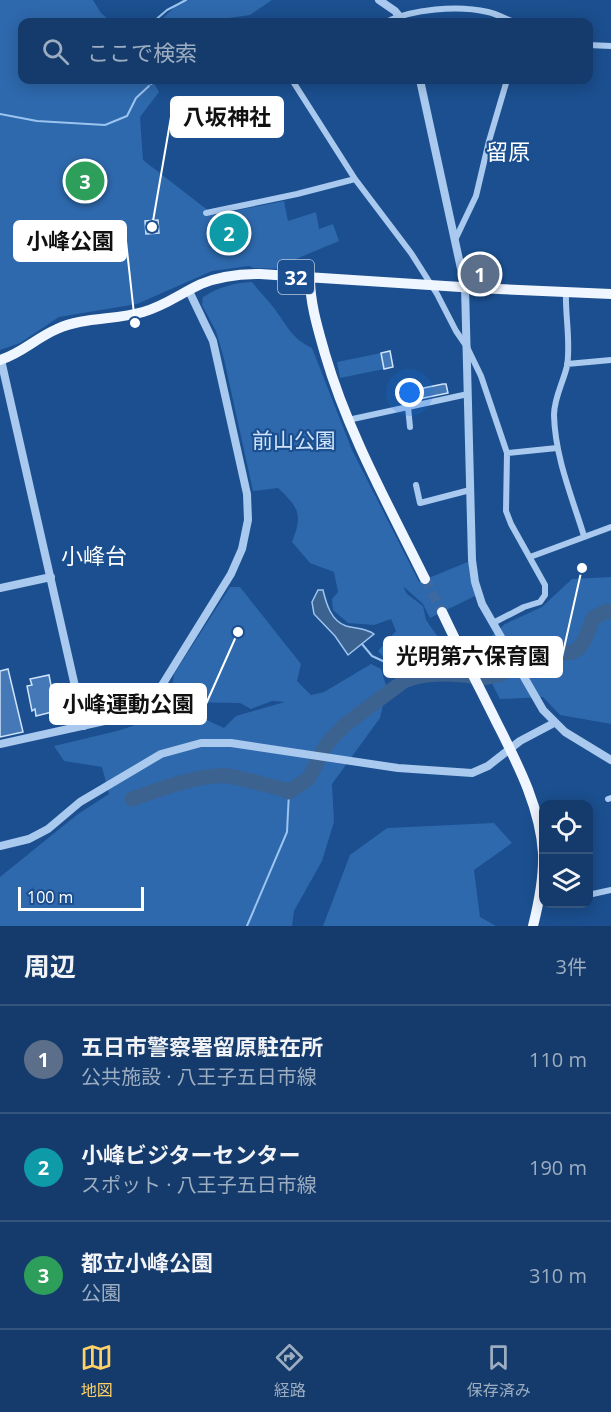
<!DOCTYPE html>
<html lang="ja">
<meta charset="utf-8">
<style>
body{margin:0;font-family:"Open Sans","Noto Sans JP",sans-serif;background:#214673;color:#f1f3f6}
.controls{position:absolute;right:18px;bottom:18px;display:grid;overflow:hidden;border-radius:12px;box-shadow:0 3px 15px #0003}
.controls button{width:54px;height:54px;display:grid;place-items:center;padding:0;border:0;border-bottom:2px solid #33557e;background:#143b6b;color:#f1f3f6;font:30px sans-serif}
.scale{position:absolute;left:18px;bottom:15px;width:126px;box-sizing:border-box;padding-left:6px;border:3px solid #fff;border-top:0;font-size:16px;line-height:21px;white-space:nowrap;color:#fff;-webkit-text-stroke:4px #1b4f8f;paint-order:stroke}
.you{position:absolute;left:410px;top:393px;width:21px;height:21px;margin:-15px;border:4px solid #fff;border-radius:50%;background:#1a73e8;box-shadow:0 0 0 9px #1a73e833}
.badge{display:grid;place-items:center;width:39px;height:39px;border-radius:50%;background:#ffd166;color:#fff;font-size:20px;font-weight:700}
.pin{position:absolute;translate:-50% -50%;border:3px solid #fff;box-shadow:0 2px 6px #0006}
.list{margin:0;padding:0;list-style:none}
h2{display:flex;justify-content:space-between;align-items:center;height:78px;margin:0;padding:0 24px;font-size:26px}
h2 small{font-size:20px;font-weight:400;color:#9dadc1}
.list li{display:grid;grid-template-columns:39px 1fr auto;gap:18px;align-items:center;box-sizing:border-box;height:108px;padding:0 24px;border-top:2px solid #33557e}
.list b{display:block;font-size:22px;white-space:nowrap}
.list p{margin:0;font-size:20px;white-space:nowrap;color:#9dadc1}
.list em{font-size:20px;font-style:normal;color:#9dadc1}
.icon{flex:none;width:33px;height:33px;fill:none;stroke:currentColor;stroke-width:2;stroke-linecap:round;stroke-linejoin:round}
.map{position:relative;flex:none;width:611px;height:926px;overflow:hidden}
.search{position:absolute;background:#143b6b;box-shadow:0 3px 15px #0003;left:18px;right:18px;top:18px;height:66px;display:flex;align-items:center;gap:15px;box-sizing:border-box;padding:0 21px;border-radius:12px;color:#9dadc1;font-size:22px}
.sheet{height:402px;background:#143b6b}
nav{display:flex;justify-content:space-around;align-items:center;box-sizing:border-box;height:84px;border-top:2px solid #33557e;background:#143b6b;font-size:16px;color:#9dadc1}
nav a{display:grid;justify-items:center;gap:3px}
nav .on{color:#ffd166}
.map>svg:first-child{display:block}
.green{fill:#2e69ad}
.water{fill:#3c6290;stroke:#9cc4f0;stroke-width:1.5}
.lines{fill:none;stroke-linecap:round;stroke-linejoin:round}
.stream{stroke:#9cc4f0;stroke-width:2}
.river{stroke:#3c6290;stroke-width:15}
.building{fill:#4478b7;stroke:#cfe3fa;stroke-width:1.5}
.primary-tunnel{stroke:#3d69a0;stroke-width:10;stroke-dasharray:10 5;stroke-linecap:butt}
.minor{stroke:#a9c9ee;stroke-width:6}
.tertiary{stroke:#a9c9ee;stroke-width:8}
.primary{stroke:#f0f6ff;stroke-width:10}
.labels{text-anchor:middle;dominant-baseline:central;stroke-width:4.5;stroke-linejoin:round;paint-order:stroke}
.shield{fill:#1b4f8f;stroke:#bbcadd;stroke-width:1.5}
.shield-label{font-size:20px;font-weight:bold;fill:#fff}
.park-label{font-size:21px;fill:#cfe3fa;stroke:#1b4f8f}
.neighbourhood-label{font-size:22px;fill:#fff;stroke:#1b4f8f}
.leader{fill:none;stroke:#fff;stroke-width:2}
.callout-dot{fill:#fff;stroke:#1b4f8f;stroke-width:2}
.callout{fill:#fff;stroke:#fff;stroke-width:2}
.callout-label{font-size:22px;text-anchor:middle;font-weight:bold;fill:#111}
</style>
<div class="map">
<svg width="611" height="926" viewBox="0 0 611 926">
<rect width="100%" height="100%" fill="#1b4f8f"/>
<path class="green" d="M0,0H93L101,13L111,22H22V80H152L159,92L140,117L143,160L214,215L284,201L288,221L316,212L319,229L333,224L339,241L284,264L285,269L254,268L249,266L212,271L137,304L59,317L20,343L0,350Z
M182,0H272L250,15L201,22H165L162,19Z
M252,282C259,291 267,299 274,308C286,324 292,339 312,348L352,450L419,582L470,561L477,595L430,618L423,604L403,586L407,594L423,606L426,620L453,659L439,670L410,672L401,662L384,658L378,651L396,631L391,619L374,625L348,623L333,610L332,599L338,592L334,572L310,563L292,542C303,514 299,508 278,488L253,491L224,359L216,331L202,305L203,297C220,287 233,283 252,282Z
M381,353L384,369L340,378L337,362Z
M611,577V724L560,715L543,697L500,699L475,651L505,624L542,607L572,579Z
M230,587H240L301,664L297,681L311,695L324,692L371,664L381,669L387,689L380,718L332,784L334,822L322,861L294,911L292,926H0V877L78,814L109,794L102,767L64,761L54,746L117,731L151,720L190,712L224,728L236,716L285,702L272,701L251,709L240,703L178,702L172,688L174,674Z
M494,823L512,843L474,870L480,917L496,926H323L350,855L387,828Z"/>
<path class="water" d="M318,590H323C326,603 331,621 346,626C357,629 365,628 374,634L348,655L335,636L314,614L312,602Z"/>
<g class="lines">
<path class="stream" d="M153,22L167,10L186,0
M151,84L156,80
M0,114L37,121L105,125L127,116L136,98L149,86
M362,644L372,656L385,662L404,681
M247,926L287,832L289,792"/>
<path class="river" d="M132,799C157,790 202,773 228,776C246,779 265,785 283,789L289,792L309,778L324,748L331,739L346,724L404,681C422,673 444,673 463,675C469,675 476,678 482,678C489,677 503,674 508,670C519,663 524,650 537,647C543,646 548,649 554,651C582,660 586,637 593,618L607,611L611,612"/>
</g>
<path class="building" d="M158,220L159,233L146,234L145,221Z
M238,220L240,245L220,247L218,222Z
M476,267L485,268L483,281L475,280Z
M390,351L393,367L384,369L381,353Z
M443,384H446L448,393L414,400L412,391L414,390Z
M8,669L23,732L0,737V671Z
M49,675L56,711L36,716L35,709L32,711L27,686L32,685L30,679Z"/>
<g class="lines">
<path class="primary-tunnel" d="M425,579L442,612"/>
<path class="minor" d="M386,22C412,9 458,5 488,12C497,14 506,19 514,22
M588,45L611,46
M292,80L355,179L411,253L437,294L456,331L467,347L481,376L507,453L506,511L511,524L545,585V595L540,602L524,607L493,623
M206,213L297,194L355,179
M455,240L476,196L489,141L507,80
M566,292C565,316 571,342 567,366C563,383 554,398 554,415C555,457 572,497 584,536
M567,364L611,360
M408,407L410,427
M348,420L468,394
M507,453L557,448
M416,485L420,503L470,490
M530,557L611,527
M608,799L611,798
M588,895L611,890"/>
<path class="tertiary" d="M379,0L395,11L404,22
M420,80L465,287L472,560L475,582L482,604L543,710L565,732L611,760
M1,360L84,726
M0,588L51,577
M0,744L118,718L138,709L159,690L231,574L242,549L248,520L247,494L213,341L189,291
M0,846L29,839L48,829L80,802L161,754L201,743H231L398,768L472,773L488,766L520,741L554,723"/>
<path class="primary" d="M310,278C310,304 318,329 325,354C348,433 389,506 425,579
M0,360C22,353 36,338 57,329C82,317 116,320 143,312C165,306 181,293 201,284C220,276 241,274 260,274L476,288L611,294
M442,612C459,648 477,683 495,719C516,761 540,805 543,853C544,878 539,902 533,926"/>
</g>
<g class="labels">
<rect class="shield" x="278" y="260" width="36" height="34" rx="4.5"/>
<g class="shield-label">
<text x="296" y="277">32</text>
</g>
<g class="park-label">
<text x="294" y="440">前山公園</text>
</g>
<g class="neighbourhood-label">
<text x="508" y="151">留原</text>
<text x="94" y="555">小峰台</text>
</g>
</g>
<path class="leader" d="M152 227L171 117M135 323L126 241M582 568L562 657M238 632L206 704"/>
<g class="callout-dot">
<circle cx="152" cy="227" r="6"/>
<circle cx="135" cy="323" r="6"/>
<circle cx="582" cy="568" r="6"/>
<circle cx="238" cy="632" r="6"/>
</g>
<g class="callout">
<rect x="171" y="97" width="112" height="40" rx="6"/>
<rect x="14" y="221" width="112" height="40" rx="6"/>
<rect x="384" y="637" width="178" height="40" rx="6"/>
<rect x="50" y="684" width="156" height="40" rx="6"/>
</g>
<g class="callout-label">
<text x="227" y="125">八坂神社</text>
<text x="70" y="249">小峰公園</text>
<text x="473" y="664">光明第六保育園</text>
<text x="128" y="712">小峰運動公園</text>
</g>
</svg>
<div class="controls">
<button><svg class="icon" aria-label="locate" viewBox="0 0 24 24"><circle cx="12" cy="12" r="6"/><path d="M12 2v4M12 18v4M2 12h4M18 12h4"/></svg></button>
<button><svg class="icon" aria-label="layers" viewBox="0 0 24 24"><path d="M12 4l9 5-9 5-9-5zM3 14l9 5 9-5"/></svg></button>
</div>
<div class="scale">100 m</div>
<div class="you"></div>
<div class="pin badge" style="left:480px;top:274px;background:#5c6f8a">1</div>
<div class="pin badge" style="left:229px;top:233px;background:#0f9aa8">2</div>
<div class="pin badge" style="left:85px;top:181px;background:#2e9e5b">3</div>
<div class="search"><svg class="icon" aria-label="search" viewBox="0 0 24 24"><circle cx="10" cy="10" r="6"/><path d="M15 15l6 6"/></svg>ここで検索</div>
</div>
<section class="sheet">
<h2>周辺<small>3件</small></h2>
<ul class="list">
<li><span class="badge" style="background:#5c6f8a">1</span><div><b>五日市警察署留原駐在所</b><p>公共施設 · 八王子五日市線</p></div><em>110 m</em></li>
<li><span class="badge" style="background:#0f9aa8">2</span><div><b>小峰ビジターセンター</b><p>スポット · 八王子五日市線</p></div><em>190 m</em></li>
<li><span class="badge" style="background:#2e9e5b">3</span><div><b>都立小峰公園</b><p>公園</p></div><em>310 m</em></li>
</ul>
</section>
<nav>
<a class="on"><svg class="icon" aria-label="map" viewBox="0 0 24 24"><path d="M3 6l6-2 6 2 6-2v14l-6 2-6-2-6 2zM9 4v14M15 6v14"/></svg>地図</a>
<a><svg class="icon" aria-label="directions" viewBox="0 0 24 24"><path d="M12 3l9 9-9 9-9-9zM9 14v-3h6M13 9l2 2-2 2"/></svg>経路</a>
<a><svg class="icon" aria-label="saved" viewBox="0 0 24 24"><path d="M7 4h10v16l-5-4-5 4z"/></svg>保存済み</a>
</nav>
